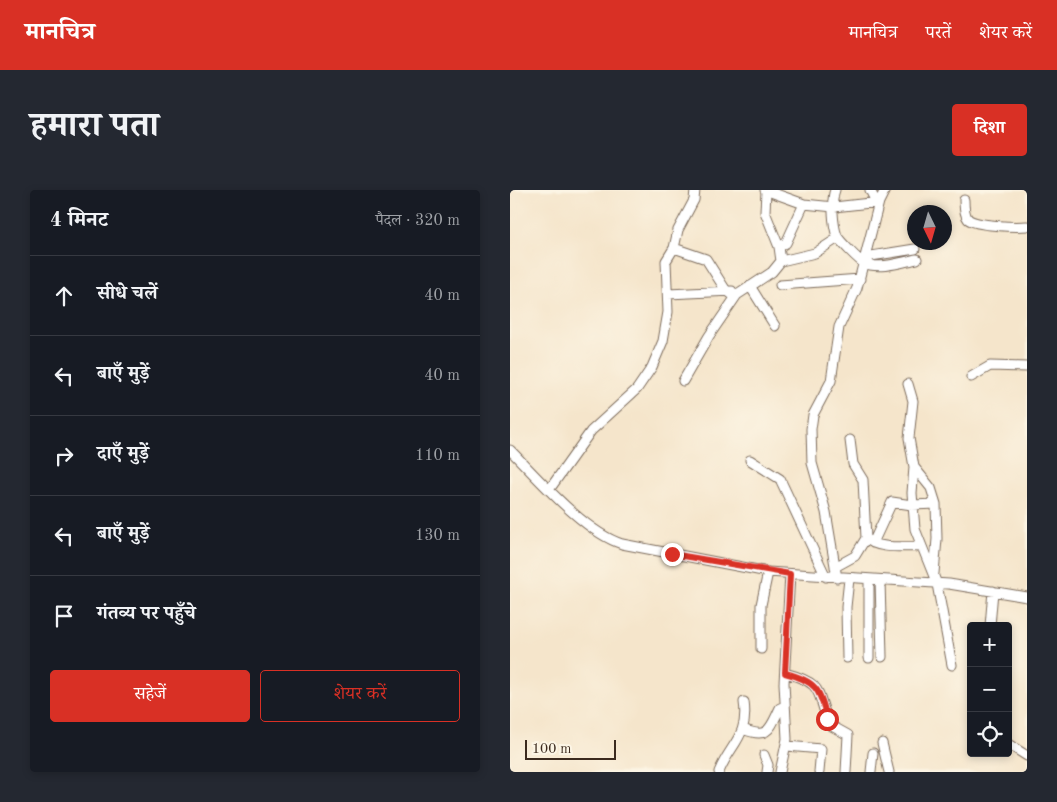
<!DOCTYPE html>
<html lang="hi">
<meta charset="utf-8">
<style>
body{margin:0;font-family:"Old Standard TT","Noto Serif Devanagari",serif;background:#242831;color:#f1f3f6}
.controls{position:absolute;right:15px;bottom:15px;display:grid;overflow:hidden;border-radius:5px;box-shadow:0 2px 8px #0003}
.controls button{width:45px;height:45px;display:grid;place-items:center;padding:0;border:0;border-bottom:1px solid #363941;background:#171b24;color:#f1f3f6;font:25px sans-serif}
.compass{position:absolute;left:397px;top:15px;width:45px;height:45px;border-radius:50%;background:#171b24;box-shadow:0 2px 8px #0003;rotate:175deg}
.scale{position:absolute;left:15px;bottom:12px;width:91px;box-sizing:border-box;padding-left:5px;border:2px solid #3b2a1e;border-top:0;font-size:14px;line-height:18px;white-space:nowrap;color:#3b2a1e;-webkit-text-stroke:4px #fcf5e5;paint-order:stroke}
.stop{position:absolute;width:15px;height:15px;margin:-11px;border:4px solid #d93025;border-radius:50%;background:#fff}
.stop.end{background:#d93025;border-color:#fff;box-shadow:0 1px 5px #0008}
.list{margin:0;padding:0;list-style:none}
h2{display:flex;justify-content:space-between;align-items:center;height:65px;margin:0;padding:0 20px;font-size:21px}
h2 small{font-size:16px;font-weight:400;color:#9ea1a6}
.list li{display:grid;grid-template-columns:32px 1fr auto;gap:15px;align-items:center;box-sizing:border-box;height:80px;padding:0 20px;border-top:1px solid #363941}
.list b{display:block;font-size:19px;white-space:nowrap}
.list em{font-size:16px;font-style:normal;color:#9ea1a6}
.actions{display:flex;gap:10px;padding:15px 20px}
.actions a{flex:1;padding:11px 0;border:1px solid #d93025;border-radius:5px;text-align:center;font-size:18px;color:#d93025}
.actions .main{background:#d93025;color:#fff}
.icon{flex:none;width:28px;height:28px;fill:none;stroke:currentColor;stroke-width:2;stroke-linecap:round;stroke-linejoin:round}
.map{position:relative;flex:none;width:517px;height:582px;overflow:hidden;border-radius:5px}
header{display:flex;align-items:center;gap:30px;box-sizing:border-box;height:70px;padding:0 25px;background:#d93025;color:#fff}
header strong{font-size:24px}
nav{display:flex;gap:28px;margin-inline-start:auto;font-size:18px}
.intro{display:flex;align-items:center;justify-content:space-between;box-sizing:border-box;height:120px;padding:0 30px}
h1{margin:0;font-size:35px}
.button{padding:12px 22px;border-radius:5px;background:#d93025;color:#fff;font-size:18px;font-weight:700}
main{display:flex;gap:30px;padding:0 30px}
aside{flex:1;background:#171b24;border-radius:5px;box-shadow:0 2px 8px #0003}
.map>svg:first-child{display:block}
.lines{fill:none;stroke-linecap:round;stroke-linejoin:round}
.minor-casing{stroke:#7c6b5b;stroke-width:11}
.minor{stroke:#fff;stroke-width:9}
.route{stroke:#d93025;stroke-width:6}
</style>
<header>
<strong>मानचित्र</strong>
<nav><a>मानचित्र</a><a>परतें</a><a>शेयर करें</a></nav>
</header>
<div class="intro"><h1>हमारा पता</h1><a class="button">दिशा</a></div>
<main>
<aside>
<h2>4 मिनट<small>पैदल · 320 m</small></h2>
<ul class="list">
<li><svg class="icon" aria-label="ahead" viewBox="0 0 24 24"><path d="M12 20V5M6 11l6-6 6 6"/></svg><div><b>सीधे चलें</b></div><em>40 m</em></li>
<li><svg class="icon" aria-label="left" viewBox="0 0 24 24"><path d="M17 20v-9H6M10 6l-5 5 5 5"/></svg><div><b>बाएँ मुड़ें</b></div><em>40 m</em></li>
<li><svg class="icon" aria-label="right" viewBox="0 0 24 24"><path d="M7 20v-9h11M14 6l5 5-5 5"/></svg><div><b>दाएँ मुड़ें</b></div><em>110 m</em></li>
<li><svg class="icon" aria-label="left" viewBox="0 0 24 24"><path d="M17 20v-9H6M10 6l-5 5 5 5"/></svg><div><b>बाएँ मुड़ें</b></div><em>130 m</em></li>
<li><svg class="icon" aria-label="arrive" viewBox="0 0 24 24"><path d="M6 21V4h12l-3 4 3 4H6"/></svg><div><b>गंतव्य पर पहुँचे</b></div></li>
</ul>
<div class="actions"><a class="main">सहेजें</a><a>शेयर करें</a></div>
</aside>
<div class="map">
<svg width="517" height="582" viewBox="0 0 517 582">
<rect width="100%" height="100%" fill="#fcf5e5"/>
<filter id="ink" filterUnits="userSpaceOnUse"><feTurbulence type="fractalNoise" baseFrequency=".02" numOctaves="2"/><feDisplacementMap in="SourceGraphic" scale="10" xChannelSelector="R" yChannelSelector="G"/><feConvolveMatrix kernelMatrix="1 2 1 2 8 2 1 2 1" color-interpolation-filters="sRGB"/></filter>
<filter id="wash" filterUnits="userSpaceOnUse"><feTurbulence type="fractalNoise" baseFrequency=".0096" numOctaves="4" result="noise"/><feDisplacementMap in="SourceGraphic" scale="20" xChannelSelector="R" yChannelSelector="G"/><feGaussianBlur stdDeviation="1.12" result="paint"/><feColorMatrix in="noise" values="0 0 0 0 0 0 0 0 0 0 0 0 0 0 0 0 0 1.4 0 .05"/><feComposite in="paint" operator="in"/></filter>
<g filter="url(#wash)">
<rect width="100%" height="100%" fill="#f5e5cb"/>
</g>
<g filter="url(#ink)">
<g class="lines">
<defs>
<path id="minor" d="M255,0L294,14L324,17L369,12
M325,0C321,10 323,35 327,46C329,50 349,71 354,73C369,80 392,72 407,69
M360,0L366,12
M454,10C454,16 454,24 458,29C466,36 506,37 517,36
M269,57L276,53L294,14
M164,58L196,69L215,99L225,107
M355,67L405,59
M271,71L305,63L328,48
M270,95L350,89
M240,96L265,136
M158,104L222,101
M461,187L480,176L517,177
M173,191L199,146L227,105L262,82L271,71L269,57L255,22L256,1
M398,194L403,211L399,248L404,277L421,298L426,314L427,349L424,383
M340,250L343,274L353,290L356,348C367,360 396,356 412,357
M0,260C29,289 74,342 112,354L258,382L439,394L517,407
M240,270L270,289L316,387
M404,277L402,303L405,339L427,394L442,475
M39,300L81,241L127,199L142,177L153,151L158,122L156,71L164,58L168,40L184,10L185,0
M363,353L382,312L402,315L426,314
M325,377L345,366L356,348
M327,388L316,322L302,273L301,239L303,225L321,191L329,137L347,98L369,12L375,0
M359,389V468
M370,390L372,467
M480,436L483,401
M251,459V415L258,382
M337,468L336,417L339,389
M275,483C317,494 305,503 320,535L338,545L336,582
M233,539C259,550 260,538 270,518L275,516
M372,553L379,582
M498,554L517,566
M277,556L311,559L309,582
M254,565L258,575L257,582
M209,582C220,554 239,547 234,512
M270,582L277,549L274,493L280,384
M361,582L363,563"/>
</defs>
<use href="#minor" class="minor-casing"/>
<use href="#minor" class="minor"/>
</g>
</g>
<g class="lines" filter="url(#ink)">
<path class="route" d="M162,364L280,384L275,483C306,491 310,499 317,529"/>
</g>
</svg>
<div class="controls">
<button>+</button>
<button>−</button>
<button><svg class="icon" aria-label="locate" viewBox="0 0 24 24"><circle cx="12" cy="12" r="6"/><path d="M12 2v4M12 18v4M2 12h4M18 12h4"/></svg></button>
</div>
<svg class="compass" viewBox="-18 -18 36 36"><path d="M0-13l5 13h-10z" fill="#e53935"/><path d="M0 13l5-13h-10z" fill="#9ea1a6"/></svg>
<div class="scale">100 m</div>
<div class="stop" style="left:317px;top:529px"></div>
<div class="stop end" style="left:162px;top:364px"></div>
</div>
</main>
